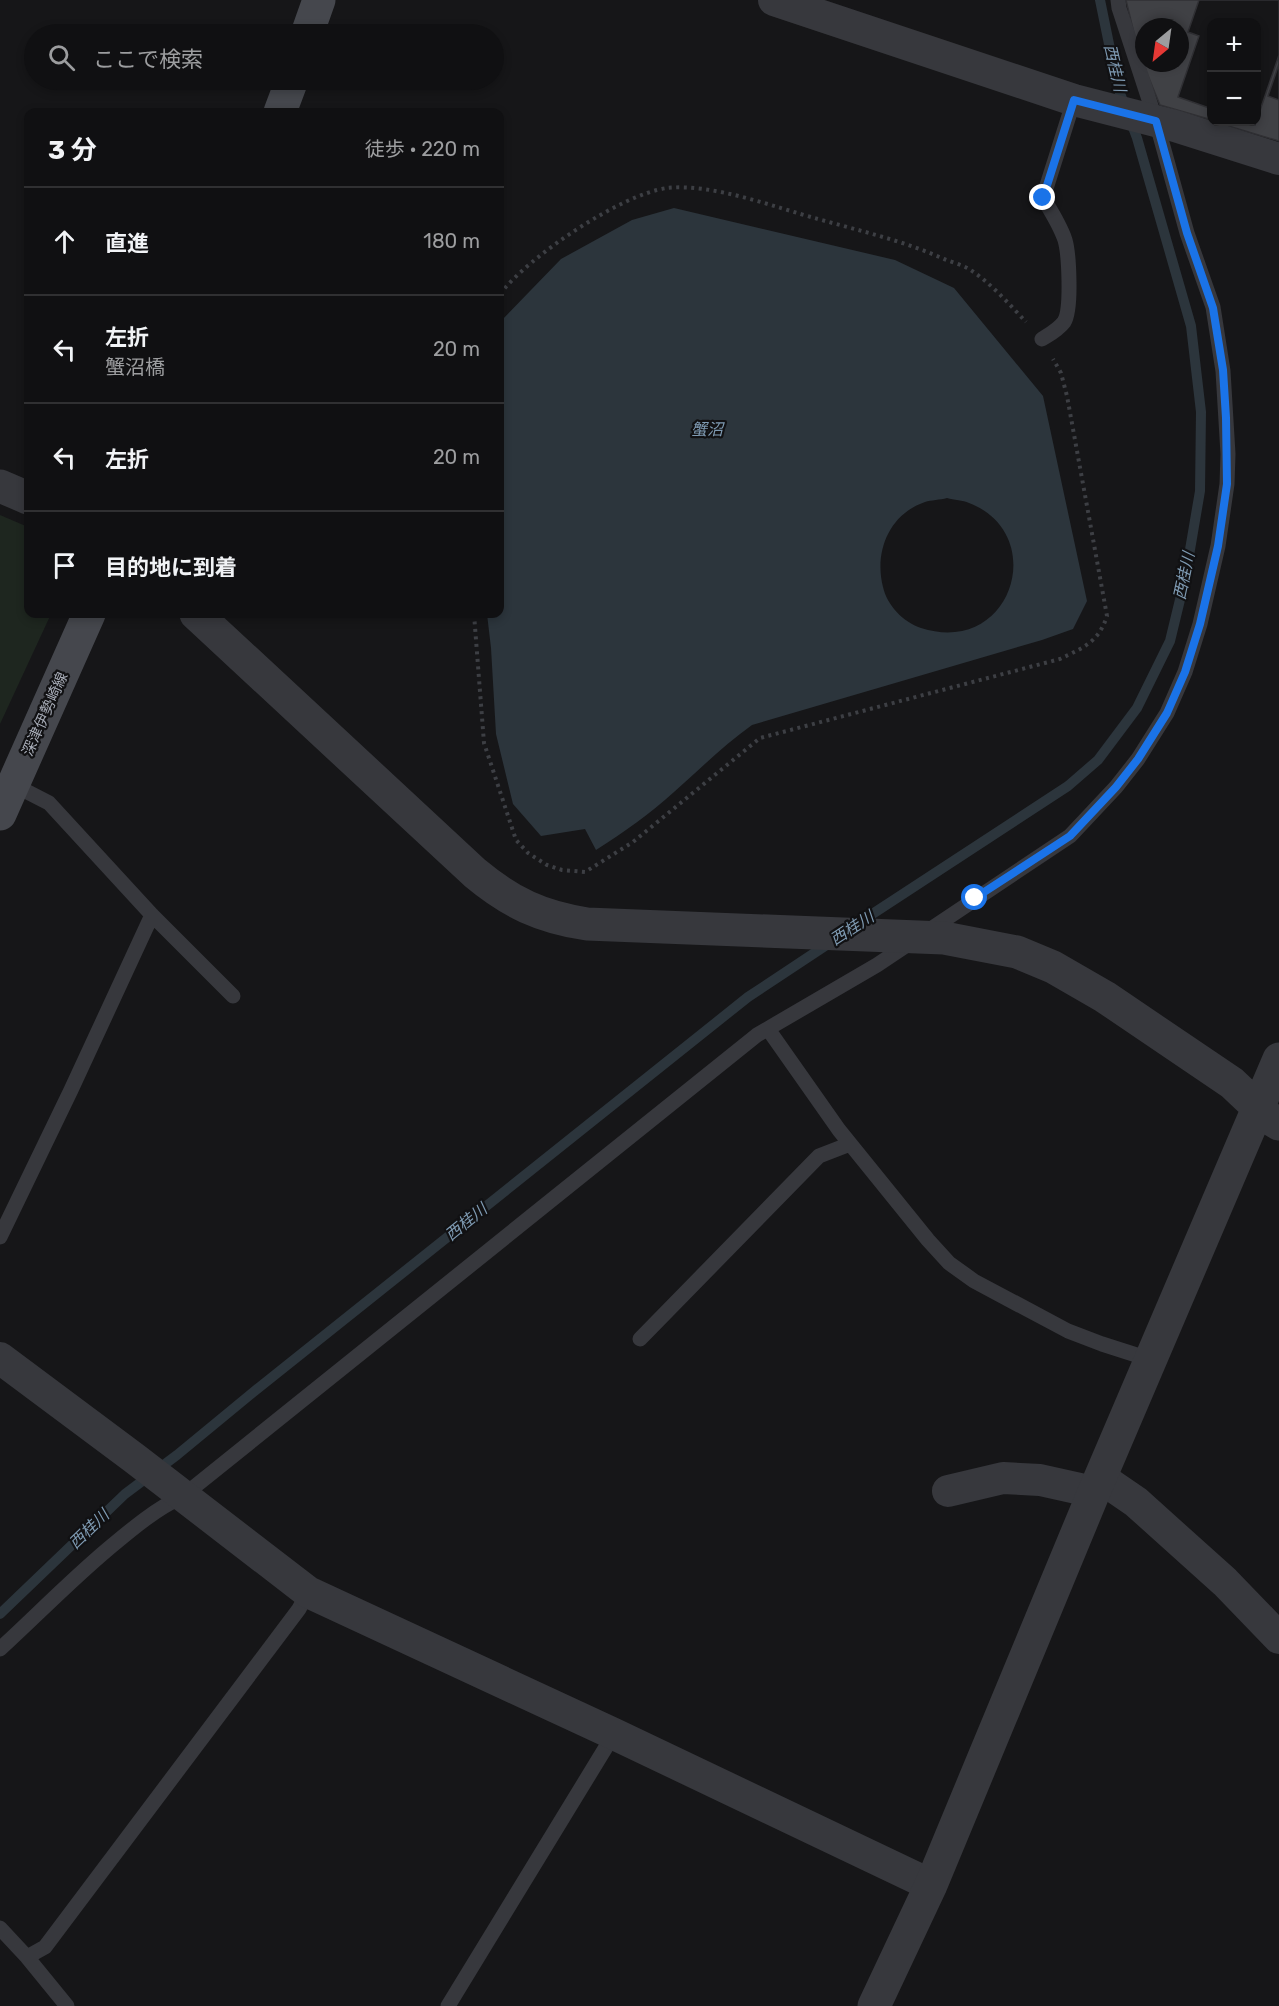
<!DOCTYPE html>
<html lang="ja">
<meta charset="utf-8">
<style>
body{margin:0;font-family:Rubik,"Noto Sans JP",sans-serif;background:#19191b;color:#f1f3f6}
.controls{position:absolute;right:18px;top:18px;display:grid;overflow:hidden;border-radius:12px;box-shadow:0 3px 9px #0003}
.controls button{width:54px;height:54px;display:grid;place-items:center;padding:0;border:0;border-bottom:2px solid #303032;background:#101012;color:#f1f3f6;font:30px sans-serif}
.compass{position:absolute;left:1135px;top:18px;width:54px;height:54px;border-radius:50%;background:#101012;box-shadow:0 3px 9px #0003;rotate:209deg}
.stop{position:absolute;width:18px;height:18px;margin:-14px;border:4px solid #1a73e8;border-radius:50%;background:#fff}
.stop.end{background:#1a73e8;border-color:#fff;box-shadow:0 2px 6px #0008}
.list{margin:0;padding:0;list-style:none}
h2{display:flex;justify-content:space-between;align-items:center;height:78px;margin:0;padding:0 24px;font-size:26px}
h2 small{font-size:20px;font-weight:400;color:#9c9d9f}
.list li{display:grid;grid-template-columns:39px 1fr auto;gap:18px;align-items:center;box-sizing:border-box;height:108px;padding:0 24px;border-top:2px solid #303032}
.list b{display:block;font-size:22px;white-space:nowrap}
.list p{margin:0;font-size:20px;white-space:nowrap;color:#9c9d9f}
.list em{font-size:20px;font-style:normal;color:#9c9d9f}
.icon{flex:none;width:33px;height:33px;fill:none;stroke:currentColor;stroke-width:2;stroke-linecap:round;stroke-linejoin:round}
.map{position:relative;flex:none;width:1279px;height:2006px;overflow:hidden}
.search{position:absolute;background:#101012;box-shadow:0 3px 9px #0003;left:24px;top:24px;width:480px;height:66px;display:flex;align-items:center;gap:15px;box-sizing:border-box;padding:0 21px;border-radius:33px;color:#9c9d9f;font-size:22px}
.panel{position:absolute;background:#101012;box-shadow:0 3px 9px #0003;left:24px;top:108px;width:480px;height:510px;border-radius:12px}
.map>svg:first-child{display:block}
.green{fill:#1e261f}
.water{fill:#2c353c;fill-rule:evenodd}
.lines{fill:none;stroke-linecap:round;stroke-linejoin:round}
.stream{stroke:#2c353c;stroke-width:10}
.building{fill:#404145;stroke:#303034;stroke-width:1.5;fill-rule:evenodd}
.path{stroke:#3d3f44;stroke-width:4;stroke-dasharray:3 4.5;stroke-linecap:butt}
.service{stroke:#37383d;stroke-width:15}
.minor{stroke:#37383d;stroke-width:32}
.tertiary{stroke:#37383d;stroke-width:33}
.secondary{stroke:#45474d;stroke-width:33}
.route{stroke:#1a73e8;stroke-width:8}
.labels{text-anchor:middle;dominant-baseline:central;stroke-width:4.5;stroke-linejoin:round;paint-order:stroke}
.street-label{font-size:15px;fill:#a8adb8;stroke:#111113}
.water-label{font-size:16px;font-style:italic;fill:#7f9bb3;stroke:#111113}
</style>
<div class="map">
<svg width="1279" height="2006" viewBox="0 0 1279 2006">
<rect width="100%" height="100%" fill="#161618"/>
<path class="green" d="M0,515L28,527V614H51L0,724Z"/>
<path class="water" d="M674,208L895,260L954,288L1043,396L1087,601L1073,629L1042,640L752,725C724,745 700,769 674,792C650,814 624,832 596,850L585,829L541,836L513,804L496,734L491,648L487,614H500V322L561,259L632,220ZM947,498C954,500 963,500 969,503C1050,534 1012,657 921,628C903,622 887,605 883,587C874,552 889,514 925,502C931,500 940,500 947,498Z"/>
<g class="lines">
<path class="stream" d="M854,926L1068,786L1098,760L1137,708L1170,641L1185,579L1200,491L1201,412L1191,326L1137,138L1118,88L1100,0
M0,1614L125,1494L177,1455L251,1394L748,997L831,942"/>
</g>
<path class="building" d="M1126,0H1279V141L1215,122H1256V22H1212V120L1160,105L1139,54ZM1144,27H1180V63H1144Z
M1199,0H1279V55L1255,125L1246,122H1256V22H1212V109L1178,97L1199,36L1188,32Z
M1279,64V100L1268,96Z"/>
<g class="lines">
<path class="path" d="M500,294C528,257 621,194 667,188C712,183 774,207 818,219C861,231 904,241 944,259C952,262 962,265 969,269C990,282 1010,305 1026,322
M474,614L484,743L516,840L528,853L547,865L562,870L585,872L633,842L760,738L1060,659C1084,647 1098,643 1107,616L1067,396L1061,373L1053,359"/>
<path class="service" d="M1042,339C1050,334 1058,330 1064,322C1072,310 1069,254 1065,240C1060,225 1051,211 1043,198L1074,100
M14,785L49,803L152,915L233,996
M768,1029L839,1130L928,1240L949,1263L974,1281L1068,1331L1102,1344L1152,1360
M0,1237L71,1090L152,915
M640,1339L819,1156L850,1144
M0,1649C36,1616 70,1581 108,1549C132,1529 154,1510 183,1496L757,1035L877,965L1070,836L1116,787L1138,759L1167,713L1185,672L1200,624L1218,546L1227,484L1228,454L1223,371L1213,307L1187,233L1156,121L1119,8L1118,0
M0,1928L27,1957L67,2006
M27,1957L45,1947L299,1609L308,1592
M448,2006L614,1734"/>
<path class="minor" d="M774,0L1074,100L1175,126L1279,159
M0,1358L134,1458L308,1592L614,1734L931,1885
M1101,1478L1136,1502L1225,1582L1279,1638
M948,1491L1003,1478L1040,1480L1094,1492"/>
<path class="tertiary" d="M0,486L28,498
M196,614L475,873C511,903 541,917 587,924L944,938L1017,952L1053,967L1105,997L1232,1083L1269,1118L1279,1124
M874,2006L931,1885L1094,1492L1279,1059"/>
<path class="secondary" d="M307,34L319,0
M280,112L292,80
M0,814L89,614"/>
</g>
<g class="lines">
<path class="route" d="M975,898L1070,836L1116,787L1138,759L1167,713L1185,672L1200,624L1218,546L1227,484L1226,418L1223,370L1213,308L1187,233L1156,121L1074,100L1043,198"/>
</g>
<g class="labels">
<g class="street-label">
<text transform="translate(45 714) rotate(-66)">深津伊勢崎線</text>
</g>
<g class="water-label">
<text transform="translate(1115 68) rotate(77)">西桂川</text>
<text x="707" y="429">蟹沼</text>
<text transform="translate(1184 576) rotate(-78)">西桂川</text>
<text transform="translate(852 928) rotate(-33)">西桂川</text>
<text transform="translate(466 1222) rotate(-39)">西桂川</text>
<text transform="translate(89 1529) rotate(-44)">西桂川</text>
</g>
</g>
</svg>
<div class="controls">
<button>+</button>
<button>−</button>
</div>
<svg class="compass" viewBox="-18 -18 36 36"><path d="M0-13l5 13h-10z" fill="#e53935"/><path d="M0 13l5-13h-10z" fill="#9c9d9f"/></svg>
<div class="stop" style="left:975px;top:898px"></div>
<div class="stop end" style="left:1043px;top:198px"></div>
<div class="search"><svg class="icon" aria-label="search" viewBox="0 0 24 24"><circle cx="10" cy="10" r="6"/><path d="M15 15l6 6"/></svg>ここで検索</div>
<section class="panel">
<h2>3 分<small>徒歩 · 220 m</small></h2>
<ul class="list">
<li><svg class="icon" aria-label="ahead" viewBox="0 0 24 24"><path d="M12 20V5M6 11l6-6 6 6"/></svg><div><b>直進</b></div><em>180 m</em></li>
<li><svg class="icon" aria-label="left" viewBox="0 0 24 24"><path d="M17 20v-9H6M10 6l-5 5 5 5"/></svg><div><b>左折</b><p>蟹沼橋</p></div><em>20 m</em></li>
<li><svg class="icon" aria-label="left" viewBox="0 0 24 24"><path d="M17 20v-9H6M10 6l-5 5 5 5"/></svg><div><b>左折</b></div><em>20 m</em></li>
<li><svg class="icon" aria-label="arrive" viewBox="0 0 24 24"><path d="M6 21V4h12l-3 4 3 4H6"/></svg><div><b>目的地に到着</b></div></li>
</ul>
</section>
</div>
